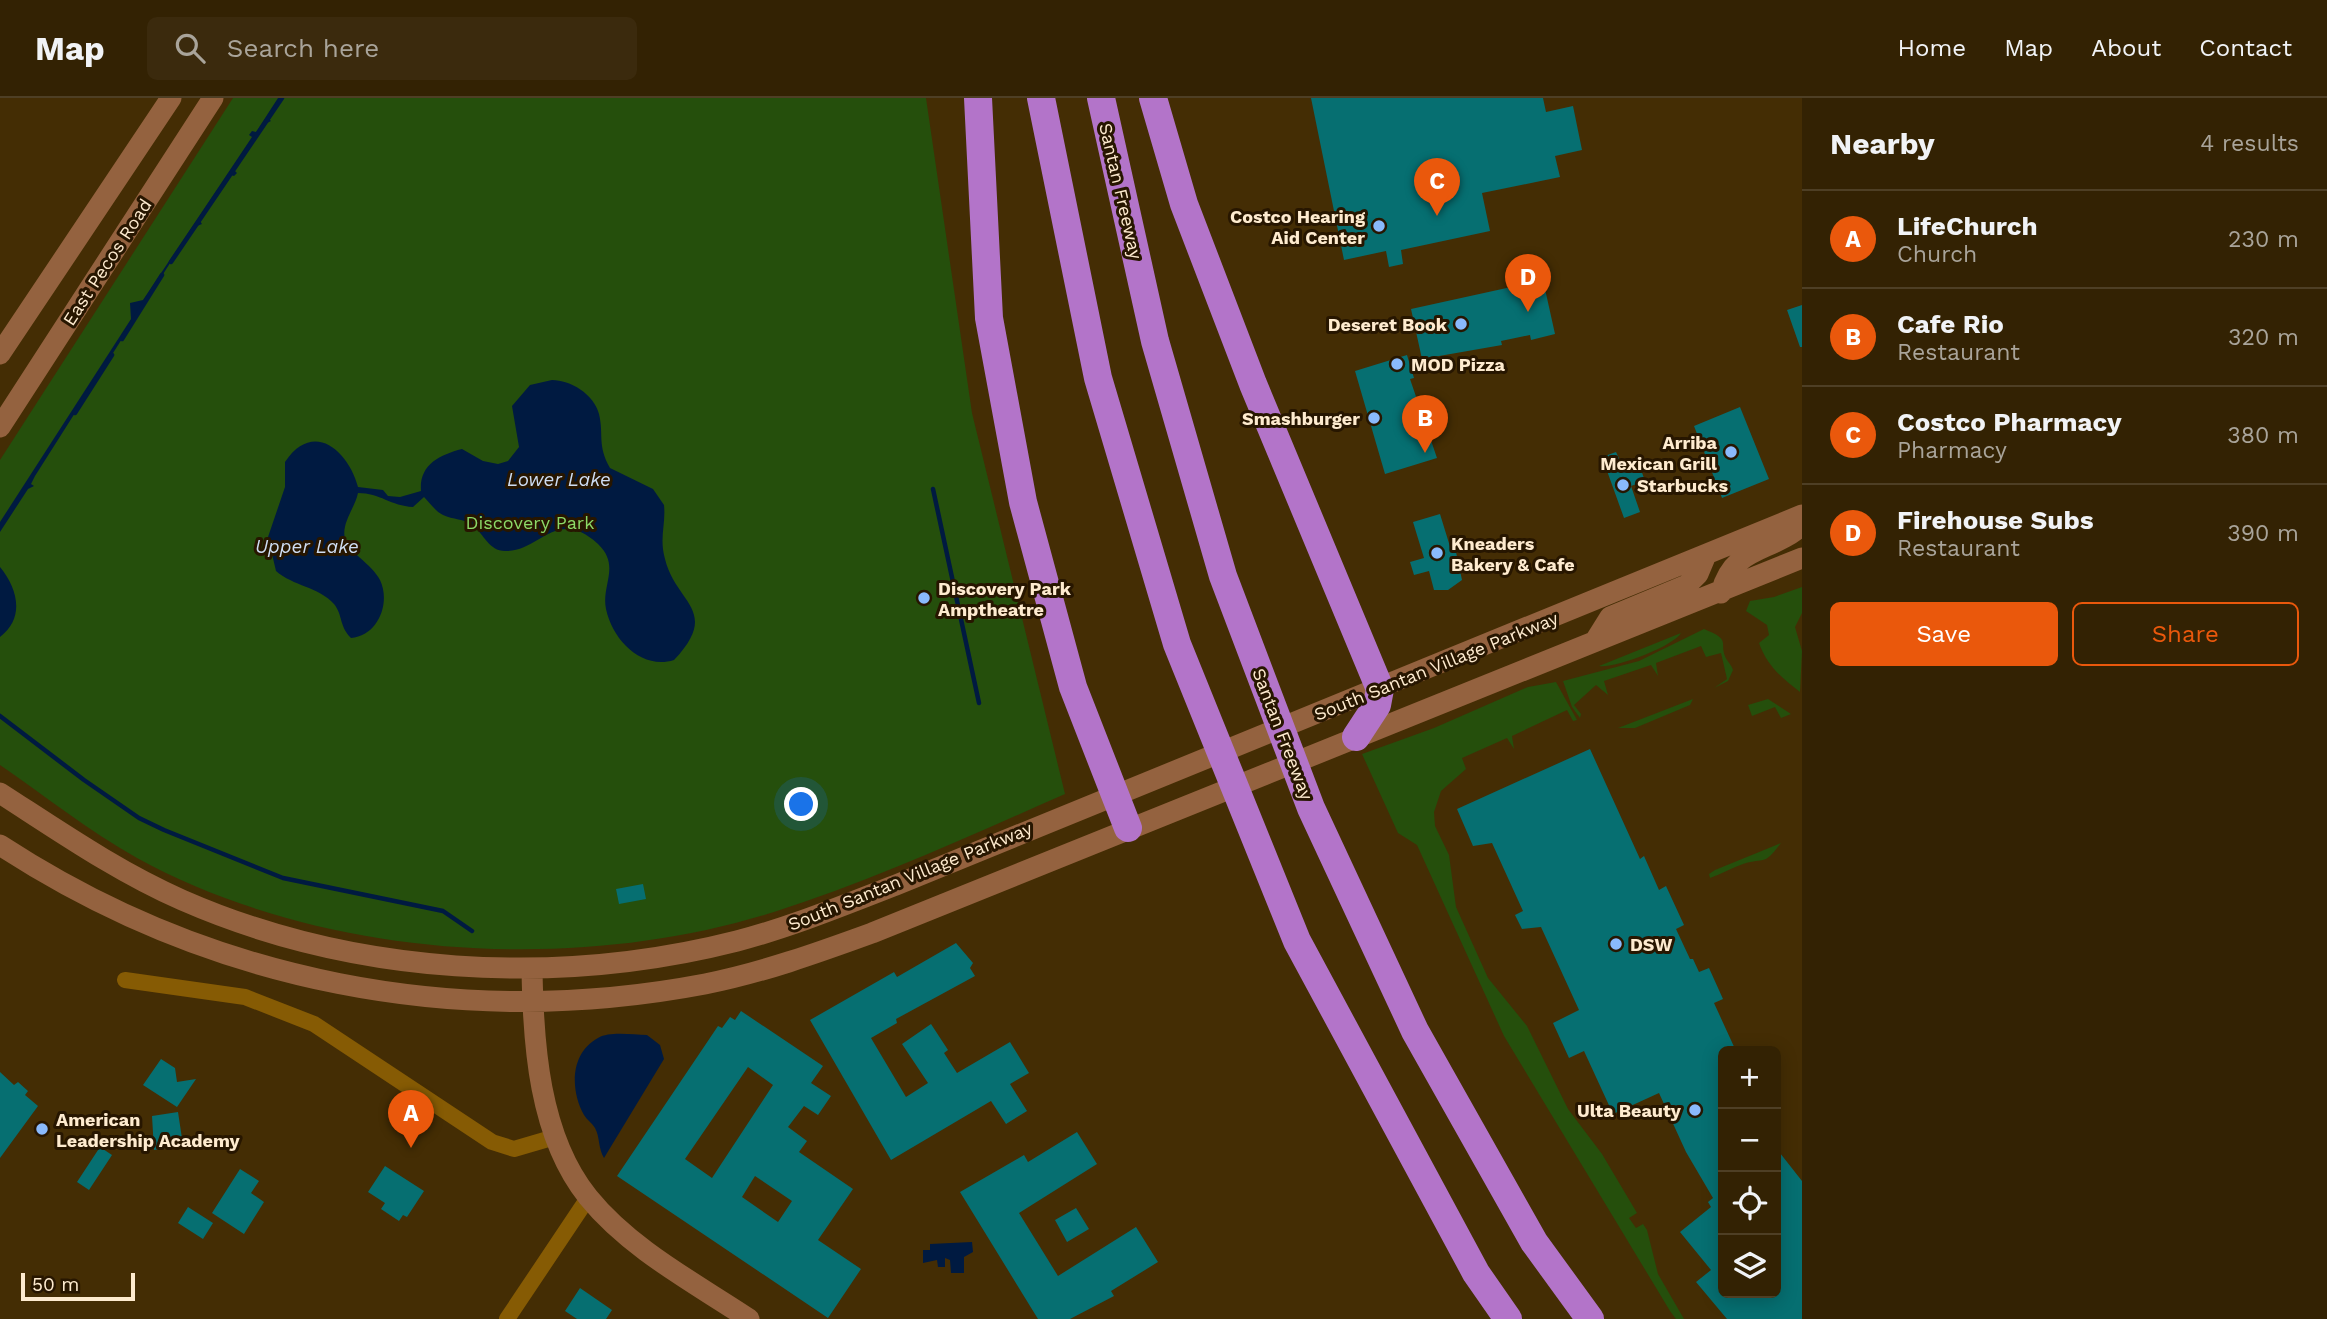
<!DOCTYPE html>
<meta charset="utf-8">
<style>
body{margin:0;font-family:"Work Sans",sans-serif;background:#3b2a0d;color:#f1f3f6}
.controls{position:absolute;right:21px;bottom:21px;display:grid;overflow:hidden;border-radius:10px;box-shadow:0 4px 18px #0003}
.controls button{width:63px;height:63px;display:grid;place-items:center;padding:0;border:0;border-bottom:2px solid #4e3f25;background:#332203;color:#f1f3f6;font:35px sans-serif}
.scale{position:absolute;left:21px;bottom:18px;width:114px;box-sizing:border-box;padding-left:7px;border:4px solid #feebcf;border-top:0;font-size:19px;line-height:24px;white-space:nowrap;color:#feebcf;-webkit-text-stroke:5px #271600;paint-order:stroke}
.you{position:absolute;left:802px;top:707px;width:24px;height:24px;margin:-18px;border:5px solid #fff;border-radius:50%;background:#1a73e8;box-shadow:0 0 0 10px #1a73e833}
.badge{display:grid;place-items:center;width:46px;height:46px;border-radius:50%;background:#ea580c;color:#fff;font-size:23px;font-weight:700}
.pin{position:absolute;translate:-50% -58px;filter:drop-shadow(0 2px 4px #0008)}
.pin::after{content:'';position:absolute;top:37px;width:24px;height:21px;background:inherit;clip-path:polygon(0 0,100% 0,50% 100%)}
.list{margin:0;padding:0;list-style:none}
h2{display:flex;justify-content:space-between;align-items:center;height:91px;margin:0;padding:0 28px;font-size:30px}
h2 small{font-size:23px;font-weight:400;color:#a9a49a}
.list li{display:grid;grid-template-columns:46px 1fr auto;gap:21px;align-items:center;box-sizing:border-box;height:98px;padding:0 28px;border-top:2px solid #4e3f25}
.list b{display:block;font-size:26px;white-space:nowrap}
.list p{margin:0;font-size:23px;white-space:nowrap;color:#a9a49a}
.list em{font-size:23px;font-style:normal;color:#a9a49a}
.actions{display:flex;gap:14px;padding:21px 28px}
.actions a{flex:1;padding:16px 0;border:2px solid #ea580c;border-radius:10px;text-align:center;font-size:24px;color:#ea580c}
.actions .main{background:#ea580c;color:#fff}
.icon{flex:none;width:38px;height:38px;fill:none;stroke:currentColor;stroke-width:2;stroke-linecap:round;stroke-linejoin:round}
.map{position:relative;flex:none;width:1802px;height:1221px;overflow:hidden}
header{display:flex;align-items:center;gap:42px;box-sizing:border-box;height:98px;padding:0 35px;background:#332203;border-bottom:2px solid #4e3f25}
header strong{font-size:33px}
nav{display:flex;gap:38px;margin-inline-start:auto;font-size:24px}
.search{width:490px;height:63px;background:#3b2a0d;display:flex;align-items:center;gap:18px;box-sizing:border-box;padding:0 24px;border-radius:10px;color:#a9a49a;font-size:26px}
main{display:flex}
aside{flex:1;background:#332203}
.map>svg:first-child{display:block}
.green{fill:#254f0c}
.water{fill:#001a41}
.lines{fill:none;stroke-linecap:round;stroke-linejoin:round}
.stream{stroke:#001a41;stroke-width:4.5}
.building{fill:#066f71;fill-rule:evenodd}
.street{stroke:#865b04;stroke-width:16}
.secondary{stroke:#94623f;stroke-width:21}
.highway{stroke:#b374c9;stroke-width:28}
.poi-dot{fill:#8abafc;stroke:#271600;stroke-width:2.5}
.labels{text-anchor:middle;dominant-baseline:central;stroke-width:6;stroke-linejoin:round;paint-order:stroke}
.street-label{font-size:18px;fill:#feebcf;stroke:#271600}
.poi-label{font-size:18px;font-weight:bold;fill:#feebcf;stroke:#271600;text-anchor:start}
.park-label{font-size:18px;fill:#8cd967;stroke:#271600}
.water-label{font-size:19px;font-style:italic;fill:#ceddf3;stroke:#271600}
</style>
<header>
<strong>Map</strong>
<div class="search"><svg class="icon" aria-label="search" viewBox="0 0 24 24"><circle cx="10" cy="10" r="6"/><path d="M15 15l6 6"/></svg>Search here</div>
<nav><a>Home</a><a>Map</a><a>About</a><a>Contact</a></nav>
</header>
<main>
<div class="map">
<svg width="1802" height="1221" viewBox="0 0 1802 1221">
<rect width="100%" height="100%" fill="#442d04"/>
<path class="green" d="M233,0H926L972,315L1065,696C970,738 874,782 774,814C576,877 321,861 137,760C89,733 45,698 0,667V362Z
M1802,489V515L1795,529L1802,553L1800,594C1782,580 1767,568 1759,545L1769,537L1767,527L1746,513L1750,503L1774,499Z
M1704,531C1734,543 1717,545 1727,562C1729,565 1732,568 1733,572L1728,583L1714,590L1727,581L1721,555L1706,559L1701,548L1656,565L1658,578L1651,567L1604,583L1608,597L1596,587L1574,607L1581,616L1580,620L1572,609L1563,583L1639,563Z
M1681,535C1674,548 1614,571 1599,568Z
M1556,584L1577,622L1573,623L1567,612L1512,638L1514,651L1507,640L1462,660L1466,671L1441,693L1434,714L1435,728L1449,757L1456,809L1488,880L1527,928L1568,1011L1602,1056L1637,1115L1629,1120L1636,1130L1643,1126L1647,1132L1658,1176L1684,1221H1676L1670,1213L1504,938L1417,747L1398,735L1362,656L1434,630L1528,589Z
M1693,601L1690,607L1635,630H1618Z
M1768,601L1791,616L1781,620L1775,609L1752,618L1748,607Z
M1781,745C1763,769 1766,759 1743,766C1732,770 1721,776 1710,780L1709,776L1715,772Z"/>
<path class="water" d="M278,0H282L268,20L271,23L267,25L234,72L237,75L234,78L231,77L200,123L202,126L197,128L179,151L35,378L31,386L34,388L28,391L0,434V424L131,221L130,205L143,202L252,39L249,37L252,33L256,34Z
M552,282C570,282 594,296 599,316C604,337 597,347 610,370L653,391L664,407C666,427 659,439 665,461C676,506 721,512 674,562C642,572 613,543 606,511C601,487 621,468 598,446C556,408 539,455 505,453C489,453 484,436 473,428C464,420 453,422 443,417C435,413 430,405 424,399L413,409C391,408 380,395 358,395C355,410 341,425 345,441C347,453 372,466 380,482C391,505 378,538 351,540C339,528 343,517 334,506C319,489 293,488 276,473L268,439L285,389V364C313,322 348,352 358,389L383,392L388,398L400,399L421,393C419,367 439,357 462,351L483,363L498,366L508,363L519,349L512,308L530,287Z
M0,469C18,491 25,520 0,539Z
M647,937L660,947L664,961L604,1060C598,1050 600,1039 595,1030C592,1025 587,1022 584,1017C570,992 570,955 598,940C610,933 633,937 647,937Z
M972,1144L973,1154L964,1159V1175H951L950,1162L945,1160V1169H938L937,1162L923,1165V1152H930V1146Z"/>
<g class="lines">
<path class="stream" d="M171,164L282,0
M122,241L162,177
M75,315L112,257
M933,391L979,605
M0,618L84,682L139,720L164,732L283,780L443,813L472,833"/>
</g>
<path class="building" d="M1311,0H1543L1546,14L1573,8L1582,52L1555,58L1560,79L1482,95L1490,133L1401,152L1403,166L1389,169L1386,153L1344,162Z
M1543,182L1555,236L1531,242L1530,237L1501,243L1502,247L1422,261L1411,211Z
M1802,207V249H1800L1787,212Z
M1407,257L1414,280L1410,281L1437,360L1385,376L1355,273Z
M1740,309L1769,381L1722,400L1694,328Z
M1616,354L1624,371L1639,366L1645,383L1631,388L1640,414L1624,420L1602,359Z
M1440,416L1452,455L1456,454L1462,482L1448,492H1434L1429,473L1414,477L1410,464L1424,460L1413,424Z
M1590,651L1640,761L1644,758L1659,792L1666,788L1684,827L1676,831L1690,861H1693L1699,874L1709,870L1723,901L1714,905L1736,953H1723V1195H1776V1050L1802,1083V1221H1727L1696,1184L1711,1172L1680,1134L1711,1109L1708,1104L1713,1100L1686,1054L1659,995L1613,1016L1584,953L1569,960L1553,925L1579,912L1541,829L1522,831L1515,817L1523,813L1492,745L1473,748L1457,711Z
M643,786L646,801L619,806L616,791Z
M956,845L973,865L970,870L975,878L896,921L897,925L871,940L906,999L928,985L902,946L931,926L948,952L944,955L957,975L1010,944L1029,975L1010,986L1027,1013L1006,1026L991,1003L891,1062L810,922L894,874L897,879Z
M741,913L823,968L811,985L831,998L818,1017L804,1008L788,1029L807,1043L799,1054L853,1091L818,1142L861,1171L828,1220L617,1078L718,928L722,930L730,919L735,922ZM748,969L773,987L712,1080L685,1061ZM755,1078L792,1103L778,1124L742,1099Z
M161,961L175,970L177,984L196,981L177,1009L143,987Z
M0,974L14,987L18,984L28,993L25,997L38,1008L0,1060Z
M178,1014L183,1047L154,1052L152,1018Z
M1077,1034L1097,1066L1019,1115L1058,1178L1136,1129L1158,1164L1111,1193L1114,1198L1070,1221H1038L960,1094L1024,1057L1028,1064Z
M100,1049L112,1057L89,1092L77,1084Z
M385,1068L424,1093L407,1119L403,1117L399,1123L381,1111L385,1105L368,1094Z
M240,1071L259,1083L251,1095L264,1104L244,1136L212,1115Z
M188,1109L213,1125L203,1141L178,1125Z
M1076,1110L1089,1131L1067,1144L1055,1122Z
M580,1190L612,1212L606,1221H577L565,1213Z"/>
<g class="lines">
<path class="street" d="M125,882L245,899L314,926L492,1044L514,1051L555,1039
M507,1221L588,1100"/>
<path class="secondary" d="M0,256L171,0
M0,329L213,0
M1721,495C1733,447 1772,455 1802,427
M1595,543L1610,519L1687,487L1698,476L1706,457
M0,695C59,733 118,774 182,802C353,877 556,889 737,843C791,829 844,807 896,787L1802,417
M0,747C210,884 458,933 705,886C761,875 817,855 872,835L1802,460
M532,870C533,946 539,1038 588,1099C630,1151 695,1185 749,1221"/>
<path class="highway" d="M978,0L989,220L1023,404L1073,589L1128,730
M1041,0L1098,280L1177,546L1297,843L1476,1175L1508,1221
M1101,0L1155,243L1223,478L1311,710L1415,933L1534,1144L1590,1221
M1153,0L1184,106L1253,286L1380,591L1377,607L1356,639"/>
</g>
<g class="poi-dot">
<circle cx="1379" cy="128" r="7"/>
<circle cx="1461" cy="226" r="7"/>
<circle cx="1397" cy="266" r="7"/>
<circle cx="1374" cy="320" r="7"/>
<circle cx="1731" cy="354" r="7"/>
<circle cx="1623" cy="387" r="7"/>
<circle cx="1437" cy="455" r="7"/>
<circle cx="924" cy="500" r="7"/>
<circle cx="1616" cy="846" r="7"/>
<circle cx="1695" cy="1012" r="7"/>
<circle cx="42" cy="1031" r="7"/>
</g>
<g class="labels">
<g class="street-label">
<text transform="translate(1121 93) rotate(77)">Santan Freeway</text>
<text transform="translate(107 164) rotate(-57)">East Pecos Road</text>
<text transform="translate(1436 568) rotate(-22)">South Santan Village Parkway</text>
<text transform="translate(1283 636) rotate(69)">Santan Freeway</text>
<text transform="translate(910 778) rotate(-22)">South Santan Village Parkway</text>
</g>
<g class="poi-label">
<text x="1365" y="118" text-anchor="end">Costco Hearing<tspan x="1365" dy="21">Aid Center</tspan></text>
<text x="1447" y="226" text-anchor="end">Deseret Book</text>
<text x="1411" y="266">MOD Pizza</text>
<text x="1360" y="320" text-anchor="end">Smashburger</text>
<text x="1717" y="344" text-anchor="end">Arriba<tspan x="1717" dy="21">Mexican Grill</tspan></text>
<text x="1637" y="387">Starbucks</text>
<text x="1451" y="445">Kneaders<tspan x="1451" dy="21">Bakery &amp; Cafe</tspan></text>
<text x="938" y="490">Discovery Park<tspan x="938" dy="21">Amptheatre</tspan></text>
<text x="1630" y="846">DSW</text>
<text x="1681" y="1012" text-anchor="end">Ulta Beauty</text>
<text x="56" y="1021">American<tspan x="56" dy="21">Leadership Academy</tspan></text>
</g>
<g class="park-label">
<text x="530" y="424">Discovery Park</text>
</g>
<g class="water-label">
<text x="559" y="381">Lower Lake</text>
<text x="307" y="448">Upper Lake</text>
</g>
</g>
</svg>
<div class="controls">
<button>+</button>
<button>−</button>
<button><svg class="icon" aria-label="locate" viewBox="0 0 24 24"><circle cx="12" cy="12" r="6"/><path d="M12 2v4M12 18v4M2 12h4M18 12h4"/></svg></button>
<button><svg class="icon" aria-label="layers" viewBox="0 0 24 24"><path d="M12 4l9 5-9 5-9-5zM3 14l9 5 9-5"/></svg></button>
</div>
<div class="scale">50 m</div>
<div class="you"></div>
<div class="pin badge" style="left:411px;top:1050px">A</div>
<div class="pin badge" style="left:1425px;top:355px">B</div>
<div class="pin badge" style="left:1437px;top:118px">C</div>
<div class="pin badge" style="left:1528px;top:214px">D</div>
</div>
<aside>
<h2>Nearby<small>4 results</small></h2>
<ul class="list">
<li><span class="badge">A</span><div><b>LifeChurch</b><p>Church</p></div><em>230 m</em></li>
<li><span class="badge">B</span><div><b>Cafe Rio</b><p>Restaurant</p></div><em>320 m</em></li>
<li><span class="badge">C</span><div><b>Costco Pharmacy</b><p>Pharmacy</p></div><em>380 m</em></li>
<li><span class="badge">D</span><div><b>Firehouse Subs</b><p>Restaurant</p></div><em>390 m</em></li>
</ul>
<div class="actions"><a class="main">Save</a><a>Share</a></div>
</aside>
</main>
